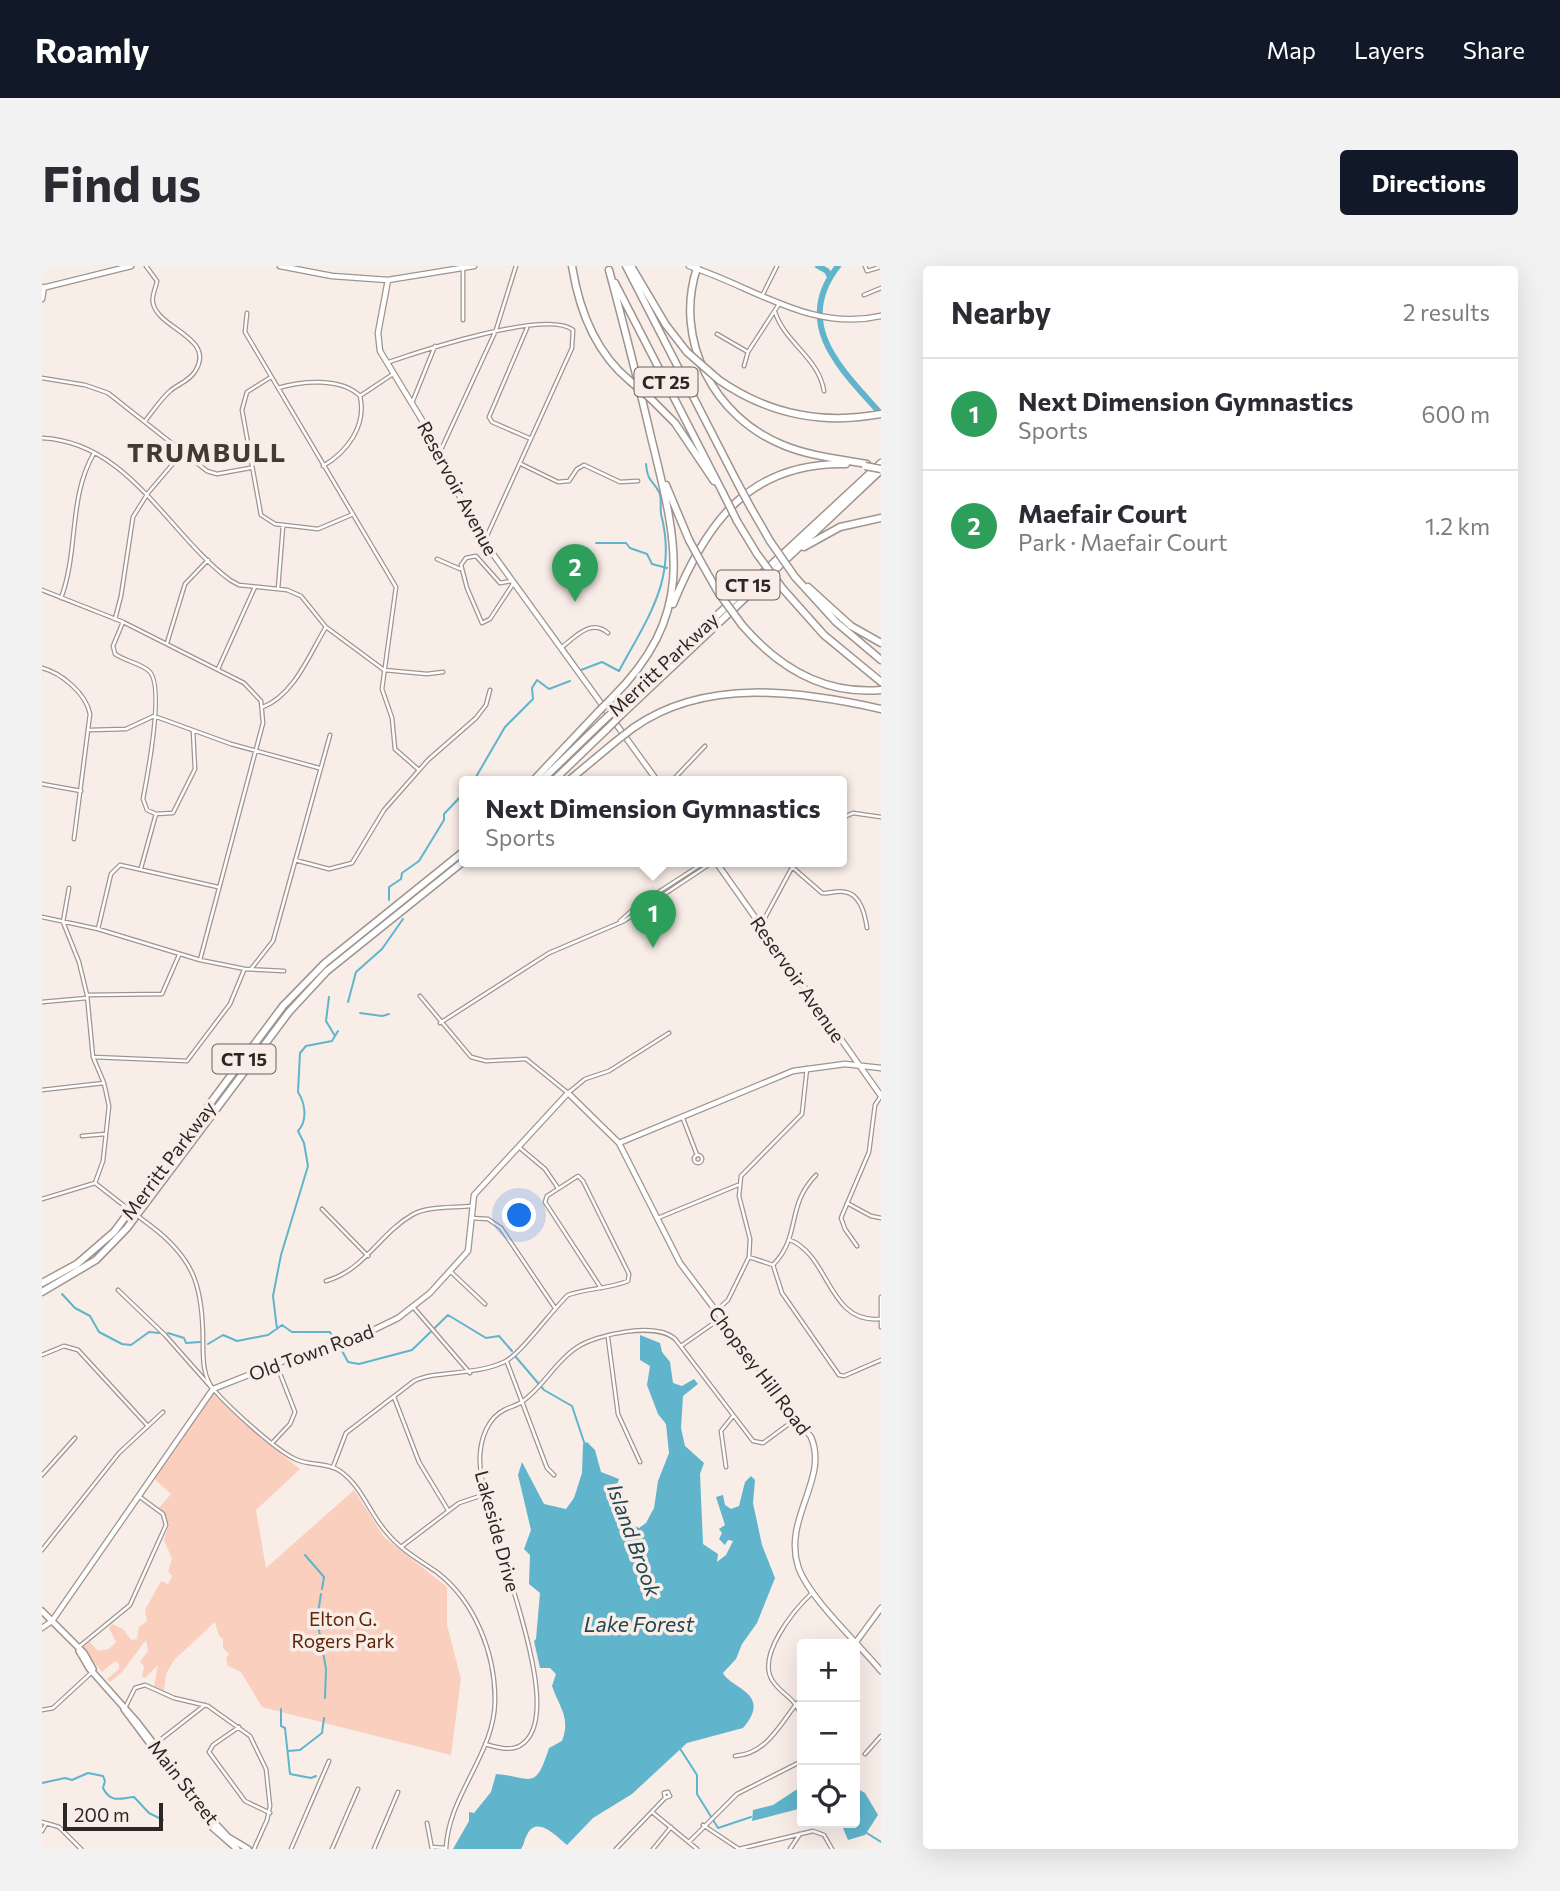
<!DOCTYPE html>
<meta charset="utf-8">
<style>
body{margin:0;font-family:Commissioner,sans-serif;background:#f2f2f3;color:#2b2b33}
.controls{position:absolute;right:21px;bottom:21px;display:grid;overflow:hidden;border-radius:7px;box-shadow:0 7px 28px #0002}
.controls button{width:63px;height:63px;display:grid;place-items:center;padding:0;border:0;border-bottom:2px solid #e1e1e2;background:#fff;color:#2b2b33;font:35px sans-serif}
.scale{position:absolute;left:21px;bottom:18px;width:100px;box-sizing:border-box;padding-left:7px;border:4px solid #2b2725;border-top:0;font-size:19px;line-height:24px;white-space:nowrap;color:#2b2725;-webkit-text-stroke:5px #f9ede8;paint-order:stroke}
.you{position:absolute;left:478px;top:950px;width:24px;height:24px;margin:-18px;border:5px solid #fff;border-radius:50%;background:#1a73e8;box-shadow:0 0 0 10px #1a73e833}
.badge{display:grid;place-items:center;width:46px;height:46px;border-radius:50%;background:#111827;color:#fff;font-size:23px;font-weight:700}
.pin{position:absolute;translate:-50% -58px;filter:drop-shadow(0 2px 4px #0008)}
.pin::after{content:'';position:absolute;top:37px;width:24px;height:21px;background:inherit;clip-path:polygon(0 0,100% 0,50% 100%)}
.popup{position:absolute;left:417px;top:510px;width:388px;height:91px;box-sizing:border-box;display:grid;place-content:center;border-radius:7px;background:#fff;filter:drop-shadow(0 2px 5px #0005);font-size:23px;white-space:nowrap;color:#7c7c81}
.popup b{font-size:26px;color:#2b2b33}
.popup::after{content:'';position:absolute;left:50%;top:100%;margin-left:-14px;border:14px solid transparent;border-top-color:#fff}
.list{margin:0;padding:0;list-style:none}
h2{display:flex;justify-content:space-between;align-items:center;height:91px;margin:0;padding:0 28px;font-size:30px}
h2 small{font-size:23px;font-weight:400;color:#7c7c81}
.list li{display:grid;grid-template-columns:46px 1fr auto;gap:21px;align-items:center;box-sizing:border-box;height:112px;padding:0 28px;border-top:2px solid #e1e1e2}
.list b{display:block;font-size:26px;white-space:nowrap}
.list p{margin:0;font-size:23px;white-space:nowrap;color:#7c7c81}
.list em{font-size:23px;font-style:normal;color:#7c7c81}
.icon{flex:none;width:38px;height:38px;fill:none;stroke:currentColor;stroke-width:2;stroke-linecap:round;stroke-linejoin:round}
.map{position:relative;flex:none;width:839px;height:1583px;overflow:hidden;border-radius:7px}
header{display:flex;align-items:center;gap:42px;box-sizing:border-box;height:98px;padding:0 35px;background:#111827;color:#fff}
header strong{font-size:33px}
nav{display:flex;gap:38px;margin-inline-start:auto;font-size:24px}
.intro{display:flex;align-items:center;justify-content:space-between;box-sizing:border-box;height:168px;padding:0 42px}
h1{margin:0;font-size:49px}
.button{padding:18px 32px;border-radius:7px;background:#111827;color:#fff;font-size:24px;font-weight:700}
main{display:flex;gap:42px;padding:0 42px}
aside{flex:1;background:#fff;border-radius:7px;box-shadow:0 7px 28px #0002}
.map>svg:first-child{display:block}
.green{fill:#facfbd}
.water{fill:#60b4cc}
.lines{fill:none;stroke-linecap:round;stroke-linejoin:round}
.stream{stroke:#60b4cc;stroke-width:2}
.river{stroke:#60b4cc;stroke-width:6}
.street-casing{stroke:#9f948f;stroke-width:5}
.secondary-casing{stroke:#9f948f;stroke-width:7}
.primary-casing{stroke:#9f948f;stroke-width:8}
.highway-casing{stroke:#9f948f;stroke-width:9}
.street{stroke:#fff;stroke-width:2.5}
.secondary{stroke:#fff;stroke-width:4.5}
.primary{stroke:#fff;stroke-width:5}
.highway{stroke:#fff;stroke-width:6}
.street-bridge-casing{stroke:#9f948f;stroke-width:5;stroke-linecap:butt}
.highway-bridge-casing{stroke:#9f948f;stroke-width:9;stroke-linecap:butt}
.street-bridge{stroke:#fff;stroke-width:2.5}
.highway-bridge{stroke:#fff;stroke-width:6}
.labels{text-anchor:middle;dominant-baseline:central;stroke-width:7;stroke-linejoin:round;paint-order:stroke}
.shield{fill:#f9ede8;stroke:#696260;stroke-width:2}
.shield-label{font-size:18px;font-weight:bold;fill:#2b2725}
.street-label{font-size:19px;fill:#2b2725;stroke:#f9ede8}
.park-label{font-size:19px;fill:#5f2407;stroke:#f9ede8}
.water-label{font-size:21px;font-style:italic;fill:#204651;stroke:#f9ede8}
.district-label{font-size:26px;font-weight:bold;letter-spacing:2px;fill:#433a36;stroke:#f9ede8}
</style>
<header>
<strong>Roamly</strong>
<nav><a>Map</a><a>Layers</a><a>Share</a></nav>
</header>
<div class="intro"><h1>Find us</h1><a class="button">Directions</a></div>
<main>
<div class="map">
<svg width="839" height="1583" viewBox="0 0 839 1583">
<rect width="100%" height="100%" fill="#f9ede8"/>
<path class="green" d="M171,1124L217,1165L216,1170L258,1203L214,1244L224,1302L312,1224L342,1271L405,1321V1359L419,1413L409,1489L220,1441L199,1406L186,1400L184,1392L187,1388L181,1382V1373L177,1370L173,1356L132,1394L124,1408L122,1425L112,1420L116,1399L103,1412L100,1410L102,1400L98,1396L106,1385L104,1374L80,1406L68,1416L65,1413L77,1403V1398L73,1395L60,1406L42,1384L41,1381L48,1376L56,1385L67,1383L74,1376L67,1362L70,1358L81,1363L89,1374L95,1373L97,1361L105,1355L103,1344L119,1315L126,1318L130,1310L126,1305L130,1293L122,1274L127,1258L117,1242L129,1228L111,1212Z"/>
<path class="water" d="M598,1069L618,1077L620,1086L628,1096L631,1117L640,1120L652,1113L656,1118L641,1130L639,1162L643,1180L662,1197L658,1208L661,1278L676,1288L675,1296L684,1289L691,1275L686,1274L683,1279L677,1273L680,1267L677,1263L683,1259L674,1231L681,1229L683,1239L689,1243L697,1240L703,1216L709,1210L713,1214L711,1237L720,1279L733,1312L715,1357L700,1378L694,1393L681,1407C689,1423 731,1427 701,1462L645,1477L590,1528L551,1552L525,1579C515,1571 496,1550 486,1567C482,1573 483,1577 479,1583H411L427,1555V1546L432,1547L449,1526L454,1508C490,1511 493,1526 507,1482L520,1475C529,1451 517,1441 510,1420L514,1408L508,1402H498L492,1375L494,1373L498,1327L487,1318L488,1289L482,1283L489,1264L476,1209L480,1196L502,1238L524,1243L532,1232L540,1207L541,1178L545,1176L553,1184L559,1206L577,1213L572,1229L588,1258L597,1262L604,1257L612,1242L616,1215L627,1187L624,1158L616,1148L605,1119L608,1100L598,1094Z
M760,1520V1542L710,1555L711,1544L731,1539Z
M813,1521L823,1527L836,1549L823,1569L806,1574L799,1557H813Z"/>
<g class="lines">
<path class="stream" d="M554,277H584L588,282L605,288L610,298L625,302
M539,404L560,396L577,405C606,351 636,312 619,248C618,241 620,231 617,226C610,213 606,217 604,198
M431,516L463,461L491,433L490,422L495,414L507,423L528,415
M347,634V621L359,613L360,607L377,595L402,554V548L422,527
M287,731L284,755L293,770
M306,736L314,706L340,683L361,653
M318,747L340,750L347,748
M20,1028L33,1042L48,1050L57,1066L80,1078L89,1079L107,1066L117,1067
M235,1063L231,1030L239,989L266,900L262,877L256,865C266,854 263,837 256,826L258,787L264,780L290,775L296,765
M126,1067L142,1072L144,1077L158,1076
M166,1078L181,1069L195,1075L226,1069L240,1059L250,1066H288L292,1074
M298,1081L306,1096L317,1098L370,1084L406,1049L444,1072L457,1070L470,1085
M473,1090L502,1124L530,1140L543,1179
M263,1289L282,1311L280,1323
M279,1328L275,1353L284,1403L283,1432
M239,1443V1460L243,1462L248,1508L269,1512L274,1510
M637,1481L655,1509V1528L676,1562L709,1551
M246,1485L258,1484L280,1467L282,1452
M0,1517L23,1512L30,1514L46,1507L61,1510L63,1515L61,1522C69,1538 79,1532 92,1531L107,1547L121,1554
M823,1566L839,1576"/>
<path class="river" d="M776,0L785,5L788,11
M796,0C750,59 800,104 839,148"/>
<defs>
<path id="street" d="M823,0L825,5L839,1
M421,2V54
M822,29L839,22
M720,30L735,0
M733,46C743,77 777,92 782,125
M205,47L203,66L354,321L340,423L350,452L353,483L377,504
M485,62L447,151L450,156L487,172
M675,68L706,86
M347,96C379,85 505,43 531,64L530,82L443,274
M702,100L706,86L737,38
M229,111L205,126L200,144L219,249L233,258L276,263L309,249
M0,112L43,119L66,127L165,205L175,208L208,202
M236,122C259,115 299,111 318,130C325,160 305,186 281,200
M318,130L351,108
M370,137L393,80
M103,155C111,145 119,133 128,125C136,118 148,115 154,104C173,71 116,63 111,37C109,30 114,22 115,15L104,0
M0,172C87,176 126,268 188,314L197,319L245,324L259,330L284,361L342,404L385,408L401,406
M397,188L454,64L474,0
M479,198L516,216L527,215L535,203L542,199L578,216L596,215
M395,293L418,303
M469,315L458,317L434,290L424,292L419,299L425,322L440,357L448,353L471,318
M236,323L241,260
M0,324L81,356L202,417L219,435L221,457L158,694
M19,332C37,284 26,232 52,187
M73,353L79,330L91,251L106,227L140,187
M81,356L71,380L73,388C83,395 98,397 107,405C123,419 105,512 101,533L105,544L114,548
M125,377L143,318L166,294
M519,382C533,371 549,352 566,367
M0,402C19,407 44,427 48,448L32,573
M176,403L213,321
M221,441C252,429 267,389 284,361
M48,464L84,463L112,450L189,478L277,502
M629,516L663,480
M0,518L39,525
M800,552L811,547L839,551
M253,594L287,603L310,597L342,544L386,494L434,452L444,439L448,424
M749,600L780,627C788,628 795,624 803,626C818,628 823,648 825,662
M99,602L114,548L131,547L153,503L151,465
M27,622L21,656L37,696L45,729L51,791L62,817L67,840L61,895L53,917
M0,651L56,663L158,694L203,703L242,705
M578,655L595,640L663,596
M719,659L753,596
M56,663L69,608L78,599L176,621
M209,703L231,675L288,469
M45,729L120,728L137,689
M378,730L429,791L444,795L484,793L526,827L543,813L567,805L627,767
M0,736L45,732
M398,757L507,687L582,655L671,596
M51,791L145,795L188,738L202,704
M0,824L62,817
M640,850L655,889
M40,870L63,868
M478,882L503,903L516,922
M652 893a4 4 0 1 1 8 0a4 4 0 1 1-8 0Z
M53,917L76,935
M0,933L53,917
M805,937L829,950L839,952
M280,943L326,990
M429,952L446,953L459,962L513,1042
M616,952L696,919
M109,960C154,994 161,1023 161,1078C161,1094 161,1111 172,1124C187,1141 232,1183 253,1193C267,1200 285,1196 298,1205C320,1220 328,1249 346,1268C359,1284 379,1295 396,1307C433,1336 453,1387 453,1434C453,1488 406,1529 404,1583
M748,974C788,990 786,1057 837,1053
M815,980L803,963L799,952L827,886L833,839L839,830
M707,991L731,999L740,1027L797,1109L802,1110L839,1094
M731,999C760,969 743,941 774,909
M409,1006L443,1038
M284,1015C323,1004 337,968 370,949C385,940 412,942 429,940
M76,1024L123,1069L169,1121
M839,1031V1061
M372,1042L428,1107
M674,1045L686,1034L707,991L708,973L697,930L699,910L760,848L765,802
M566,1072L576,1148L598,1196
M639,1080L679,1052
M0,1089L22,1080L36,1084L105,1159
M465,1096L505,1202L512,1209
M352,1131L377,1196L406,1244
M231,1176L248,1158L253,1146L235,1100
M291,1201L304,1167L372,1115C395,1104 432,1110 462,1096C478,1089 510,1044 526,1029C545,1022 567,1023 586,1015L587,1008L541,915L536,910L505,930L503,936L559,1022
M684,1201L679,1165L691,1150
M0,1209L33,1172
M359,1281L417,1237L444,1228
M0,1284L77,1187L121,1146
M38,1380L88,1339L124,1259L121,1248L98,1231
M84,1440L93,1422L103,1419L132,1432L166,1440L208,1470L224,1503L228,1540L225,1554L212,1583
M0,1444L11,1442L49,1407
M760,1452C752,1429 741,1431 730,1414C715,1389 752,1344 769,1328
M197,1461L171,1479L167,1486L203,1535L228,1547
M113,1478L163,1439
M443,1478C454,1481 469,1486 479,1479C533,1445 433,1246 438,1189C439,1172 446,1152 462,1144C468,1141 476,1139 481,1135C501,1121 513,1096 534,1082C554,1068 616,1055 634,1074L711,1175L721,1177L755,1152
M823,1488L839,1470
M693,1490C724,1488 737,1460 755,1437
M626,1526L628,1530L623,1532L622,1527Z
M610,1546L655,1583
M0,1556L17,1561L39,1583
M385,1557L390,1583
M661,1559L697,1583L771,1565L782,1569L790,1583
M0,1565L4,1558
M647,1576L695,1528L760,1495
M390,1581L404,1582
M249,1583L287,1495
M290,1583L316,1523
M332,1583L356,1526
M574,1583L623,1532
M611,1583L629,1561
M748,1583L758,1568"/>
<path id="secondary" d="M238,0L290,10L346,14L432,0
M647,0C712,21 769,66 839,50
M346,14L336,67L338,85L386,164L435,266L616,516
M0,22L89,0
M0,33L2,21
M674,596L839,830
M577,877L751,805L803,798L839,802
M0,1362L10,1355L171,1123L262,1087L317,1071L356,1052L388,1027L426,985L432,929L526,827L577,877L638,997L769,1171C787,1213 741,1252 756,1300C765,1330 818,1379 839,1405
M814,1376L839,1342"/>
<path id="primary" d="M0,1345L42,1387L51,1403
M37,1385L47,1402L95,1456L172,1556L186,1571L206,1583
M82,1443L171,1562L195,1583"/>
<path id="highway" d="M530,0C537,44 553,86 588,115
M584,0L695,216
M589,0L624,59L645,86
M655,2C631,74 673,152 741,179C767,190 797,193 825,198
M567,4C582,60 596,115 609,171C635,277 656,347 569,433
M573,17L681,227
M677,114C726,148 781,159 839,148
M608,132L633,157L672,215
M624,219L647,274
M709,242L728,275
M695,255L715,288
M762,281L798,261L839,252
M659,296L676,326
M753,311L794,356L839,394
M766,321L809,360L839,377
M741,323L782,369L839,416
M631,338C664,257 707,196 804,198
M700,359C736,401 781,429 839,424
M575,442L839,197
M579,449L839,204
M591,462C663,411 758,425 839,443
M490,516L557,445
M498,516L560,456
M510,516L565,463
M525,516L573,476
M0,1017L35,998L72,966L241,740L283,697L422,585
M0,1026L54,994L85,962L247,746L285,705L422,595"/>
</defs>
<use href="#street" class="street-casing"/>
<use href="#secondary" class="secondary-casing"/>
<use href="#primary" class="primary-casing"/>
<use href="#highway" class="highway-casing"/>
<use href="#street" class="street"/>
<use href="#secondary" class="secondary"/>
<use href="#primary" class="primary"/>
<use href="#highway" class="highway"/>
<defs>
<path id="street-bridge" d="M76,935L109,960"/>
<path id="highway-bridge" d="M645,86L677,114
M588,115L608,132
M823,200L839,203
M695,216L709,242
M681,227L695,255
M647,274L659,296
M728,275L753,311
M715,288L741,323
M676,326L700,359
M557,445L569,433
M560,456L575,442
M565,463L579,449
M573,476L591,462"/>
</defs>
<use href="#street-bridge" class="street-bridge-casing"/>
<use href="#highway-bridge" class="highway-bridge-casing"/>
<use href="#street-bridge" class="street-bridge"/>
<use href="#highway-bridge" class="highway-bridge"/>
</g>
<g class="labels">
<g class="shield">
<rect x="592.5" y="101.5" width="63" height="29" rx="5"/>
<rect x="674.5" y="304.5" width="63" height="29" rx="5"/>
<rect x="170.5" y="778.5" width="63" height="29" rx="5"/>
</g>
<g class="shield-label">
<text x="624" y="116">CT 25</text>
<text x="706" y="319">CT 15</text>
<text x="202" y="793">CT 15</text>
</g>
<g class="street-label">
<text transform="translate(416 222) rotate(62)">Reservoir Avenue</text>
<text transform="translate(621 398) rotate(-43)">Merritt Parkway</text>
<text transform="translate(756 713) rotate(55)">Reservoir Avenue</text>
<text transform="translate(126 894) rotate(-53)">Merritt Parkway</text>
<text transform="translate(269 1086) rotate(-20)">Old Town Road</text>
<text transform="translate(718 1104) rotate(53)">Chopsey Hill Road</text>
<text transform="translate(456 1265) rotate(75)">Lakeside Drive</text>
<text transform="translate(142 1516) rotate(52)">Main Street</text>
</g>
<g class="park-label">
<text x="301" y="1352">Elton G.<tspan x="301" dy="22">Rogers Park</tspan></text>
</g>
<g class="water-label">
<text transform="translate(593 1274) rotate(70)">Island Brook</text>
<text x="597" y="1357">Lake Forest</text>
</g>
<g class="district-label">
<text x="165" y="185">TRUMBULL</text>
</g>
</g>
</svg>
<div class="controls">
<button>+</button>
<button>−</button>
<button><svg class="icon" aria-label="locate" viewBox="0 0 24 24"><circle cx="12" cy="12" r="6"/><path d="M12 2v4M12 18v4M2 12h4M18 12h4"/></svg></button>
</div>
<div class="scale">200 m</div>
<div class="you"></div>
<div class="pin badge" style="left:611px;top:682px;background:#2e9e5b">1</div>
<div class="popup"><b>Next Dimension Gymnastics</b>Sports</div>
<div class="pin badge" style="left:533px;top:336px;background:#2e9e5b">2</div>
</div>
<aside>
<h2>Nearby<small>2 results</small></h2>
<ul class="list">
<li><span class="badge" style="background:#2e9e5b">1</span><div><b>Next Dimension Gymnastics</b><p>Sports</p></div><em>600 m</em></li>
<li><span class="badge" style="background:#2e9e5b">2</span><div><b>Maefair Court</b><p>Park · Maefair Court</p></div><em>1.2 km</em></li>
</ul>
</aside>
</main>
